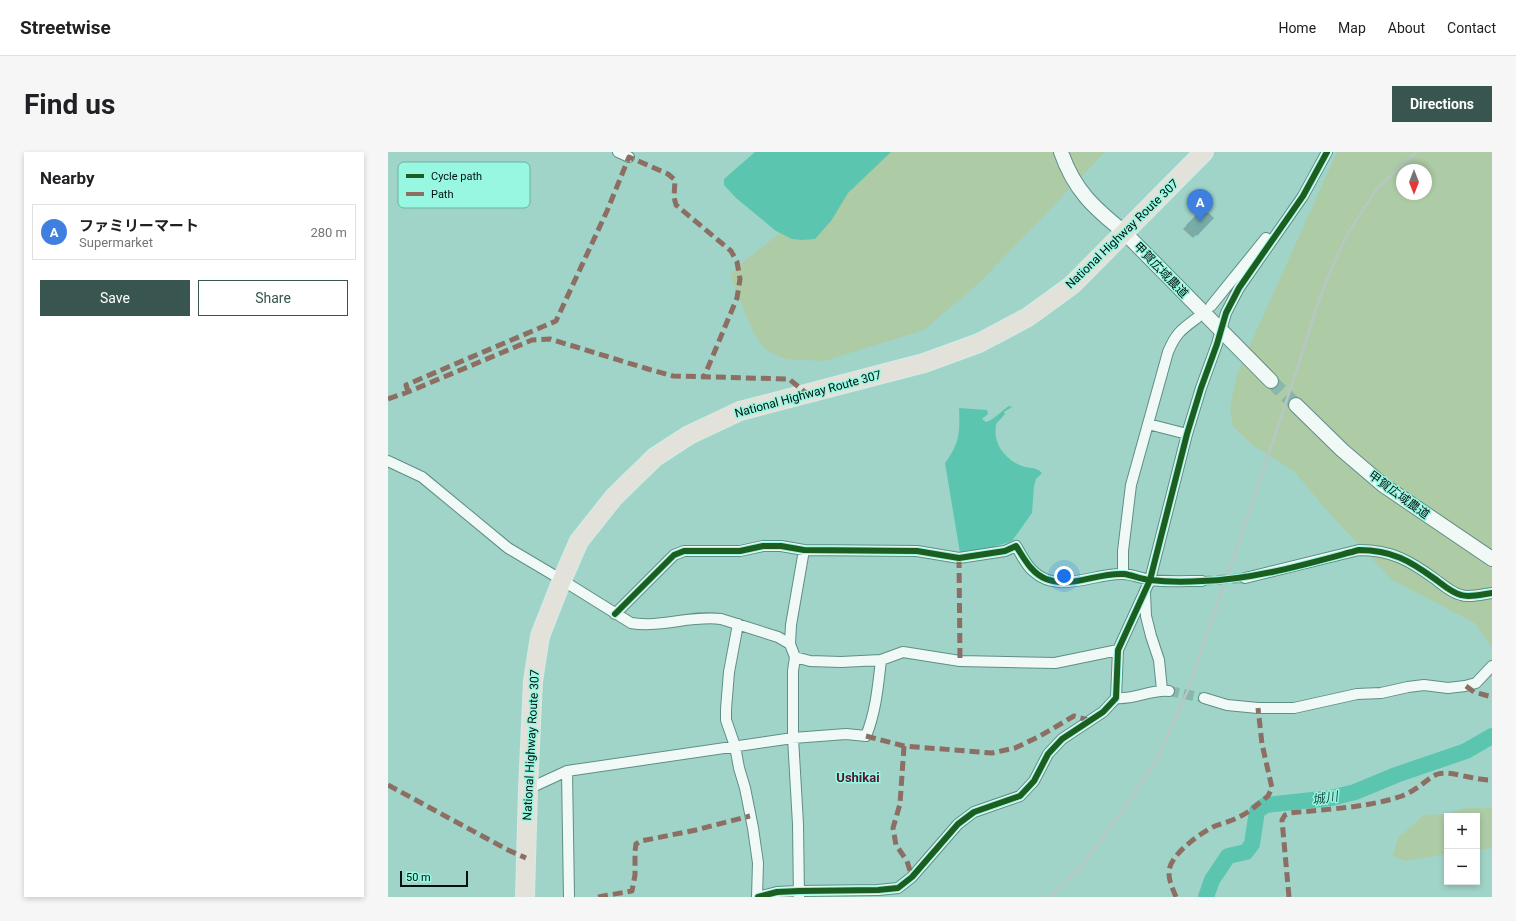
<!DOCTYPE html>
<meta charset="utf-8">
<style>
body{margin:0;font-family:Roboto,"Noto Sans JP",sans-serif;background:#f6f6f6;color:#202124}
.controls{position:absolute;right:12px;bottom:12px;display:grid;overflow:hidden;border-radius:0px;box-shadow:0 2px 6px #0003}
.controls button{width:36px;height:36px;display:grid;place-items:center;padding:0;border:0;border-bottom:1px solid #e0e0e0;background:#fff;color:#202124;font:20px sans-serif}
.compass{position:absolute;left:1008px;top:12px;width:36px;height:36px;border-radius:50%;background:#fff;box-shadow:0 2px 6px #0003;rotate:180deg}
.scale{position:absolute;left:12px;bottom:10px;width:68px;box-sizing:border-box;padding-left:4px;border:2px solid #00120e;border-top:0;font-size:11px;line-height:14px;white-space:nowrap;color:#00120e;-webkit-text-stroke:3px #97f7e1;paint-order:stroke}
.you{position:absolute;left:676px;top:424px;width:14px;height:14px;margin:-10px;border:3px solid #fff;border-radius:50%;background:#1a73e8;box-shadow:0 0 0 6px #1a73e833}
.badge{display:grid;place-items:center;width:26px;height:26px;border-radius:50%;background:#38564f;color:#fff;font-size:13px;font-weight:700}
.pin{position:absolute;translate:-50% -33px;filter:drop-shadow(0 1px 2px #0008)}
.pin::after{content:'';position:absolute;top:21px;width:14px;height:12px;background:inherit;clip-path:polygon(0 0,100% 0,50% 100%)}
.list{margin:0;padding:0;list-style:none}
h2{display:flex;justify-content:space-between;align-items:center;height:52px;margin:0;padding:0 16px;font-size:17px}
h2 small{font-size:13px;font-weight:400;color:#757577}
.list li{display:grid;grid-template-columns:26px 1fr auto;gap:12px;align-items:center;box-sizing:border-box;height:56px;margin:0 8px 8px;padding:0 8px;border:1px solid #e0e0e0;border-radius:0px}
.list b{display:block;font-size:15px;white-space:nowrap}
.list p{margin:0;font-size:13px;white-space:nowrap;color:#757577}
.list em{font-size:13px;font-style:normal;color:#757577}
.actions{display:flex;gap:8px;padding:12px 16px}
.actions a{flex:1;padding:9px 0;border:1px solid #38564f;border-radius:0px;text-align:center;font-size:14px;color:#38564f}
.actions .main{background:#38564f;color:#fff}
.map{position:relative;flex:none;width:1104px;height:745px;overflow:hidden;border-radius:0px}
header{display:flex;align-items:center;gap:24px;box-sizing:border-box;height:56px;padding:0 20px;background:#fff;border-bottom:1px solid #e0e0e0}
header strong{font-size:19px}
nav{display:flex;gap:22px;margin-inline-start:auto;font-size:14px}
.intro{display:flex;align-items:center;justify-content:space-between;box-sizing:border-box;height:96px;padding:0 24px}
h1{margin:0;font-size:28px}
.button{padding:10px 18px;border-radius:0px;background:#38564f;color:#fff;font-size:14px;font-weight:700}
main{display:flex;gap:24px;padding:0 24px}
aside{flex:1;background:#fff;border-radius:0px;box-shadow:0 2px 6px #0003}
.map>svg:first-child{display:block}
.green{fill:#adcba5;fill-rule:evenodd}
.water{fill:#5cc5b0}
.shadow{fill:#0003}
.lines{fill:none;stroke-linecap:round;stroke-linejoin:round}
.river{stroke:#5cc5b0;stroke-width:16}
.building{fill:#78aca8}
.street-tunnel{stroke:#88b7ac;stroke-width:10;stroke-dasharray:10 5;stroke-linecap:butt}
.secondary-tunnel{stroke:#88b7ac;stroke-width:14;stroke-dasharray:14 7;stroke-linecap:butt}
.street-casing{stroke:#5f8e85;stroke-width:12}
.secondary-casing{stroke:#5f8e85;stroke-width:16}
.highway-casing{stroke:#d4ece6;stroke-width:20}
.street{stroke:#f1f9f7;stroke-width:10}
.secondary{stroke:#f1f9f7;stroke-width:14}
.highway{stroke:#e2e2db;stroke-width:18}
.rail{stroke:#b8c7c4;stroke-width:2.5}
.quiet{stroke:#8d6e63;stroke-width:5;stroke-dasharray:10 5;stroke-linecap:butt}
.cycleway-casing{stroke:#97f7e1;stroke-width:8}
.cycleway{stroke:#1b5e20;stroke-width:6}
.labels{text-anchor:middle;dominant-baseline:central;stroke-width:3;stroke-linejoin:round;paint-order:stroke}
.street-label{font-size:12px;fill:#00120e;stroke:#97f7e1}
.neighbourhood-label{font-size:13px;font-weight:bold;fill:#551431;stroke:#97f7e1}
.water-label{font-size:13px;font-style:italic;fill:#1e5247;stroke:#97f7e1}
.key{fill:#97f7e1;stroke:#6ab2a2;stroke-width:1}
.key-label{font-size:11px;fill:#00120e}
</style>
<header>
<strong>Streetwise</strong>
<nav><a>Home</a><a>Map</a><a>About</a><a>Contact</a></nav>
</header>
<div class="intro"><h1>Find us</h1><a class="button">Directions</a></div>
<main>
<aside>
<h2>Nearby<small></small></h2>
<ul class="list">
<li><span class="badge" style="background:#3f7fe0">A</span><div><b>ファミリーマート</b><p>Supermarket</p></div><em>280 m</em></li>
</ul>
<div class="actions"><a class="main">Save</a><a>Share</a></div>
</aside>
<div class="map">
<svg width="1104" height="745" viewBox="0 0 1104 745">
<rect width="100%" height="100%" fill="#a0d4c8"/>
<path class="green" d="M494,0H717L590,132L536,178L436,209L397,207L378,198L366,182L342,123L354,111Z
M949,0H1104V496L1087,471L1004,428L943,363L906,319L866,294L845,275L842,256L849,222ZM1014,18H1038V42H1014Z
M1078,656H1104V696L1089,698V664H1059V702L1017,709L1005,704L1010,686L1036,663L1058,662Z"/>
<path class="water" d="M367,0H503L460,41L443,69L427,87L414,88L404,87L388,79L348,46L336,33V27Z
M621,254L624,255L616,260L617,262L608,272C608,276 607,281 608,285C610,298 622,310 634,314C643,317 647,314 654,321L648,327L646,334L644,361L624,389L596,398L572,401L557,311C572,291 572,280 571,256L599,258L600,262L594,267L598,270C607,267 613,259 621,254Z"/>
<path class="shadow" d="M815,57L824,66L805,86L795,77Z"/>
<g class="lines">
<path class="river" d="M818,745L824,728L840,704L858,700L864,692L869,659L878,653L943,646L967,640L1008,623L1078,599L1104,584"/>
</g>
<path class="building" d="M815,56L826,66L809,84L798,73Z"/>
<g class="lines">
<path class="street-tunnel" d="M814,429L857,426
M781,539L816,546"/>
<path class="secondary-tunnel" d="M883,229L908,253"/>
<defs>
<path id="street" d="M230,0L241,5
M823,154L878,86
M760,272L799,282
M0,309L34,325L120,396L174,428L243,471C273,476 303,463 333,467L390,485L402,492L407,505L405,519V586L410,672L411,745
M735,422V399L743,333L780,200C788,181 793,178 809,166
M857,426L971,398C1004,398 1022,409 1047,427C1055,433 1064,441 1073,443C1082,446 1095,442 1104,441
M757,441L758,464L763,484L771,508L774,538
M227,462L286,403L296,399H352L375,394H393L416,398L529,399L571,406L617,399L628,394C633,402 638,413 645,419C670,443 706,421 734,422C743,422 753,426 762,428C779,430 797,429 814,429
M350,472L341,520L338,557V568L347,594L351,616L357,636L365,676L370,711L369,745
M402,492L403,473L416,398
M407,505L422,509L453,510L493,508L515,500L572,509L667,511L730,498
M728,546C746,548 763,537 781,539
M816,546L839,553L870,556H906L969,542L993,541L1020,535L1036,533L1060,536L1077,534L1088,531L1104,514
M179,619L181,745
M140,637L179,619L405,586L458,582L478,584C488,559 490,534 493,508
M370,745L389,740L411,739L490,738L510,736L524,725L570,672L586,660L632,644L646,629L660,602L674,587L715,560L728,546L730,498L762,428L799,282L813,236L829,192L838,161L851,136L915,44L939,0"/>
<path id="secondary" d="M673,0C686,38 706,56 736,80L883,229
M908,253L954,298L995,333L1104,407"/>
<path id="highway" d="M137,745L140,637L145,529L152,484L174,428L191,389L226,345L267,305L301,283L352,259L536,211L591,191L640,165L684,133L816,0"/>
</defs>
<use href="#street" class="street-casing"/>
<use href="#secondary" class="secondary-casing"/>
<use href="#highway" class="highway-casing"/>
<use href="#street" class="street"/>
<use href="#secondary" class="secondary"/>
<use href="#highway" class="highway"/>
<path class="rail" d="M661,745L692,716L732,662L769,607L800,538L890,275L931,148L945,113L960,81L988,38L1014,13L1029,0"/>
<path class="quiet" d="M20,240L18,233L168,169L219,59L241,5L280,22L287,28L286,45L288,53L343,99L349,110L352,127L349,146L316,225
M0,247L20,240L144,188L162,187L260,217L285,224L401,227L418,241
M571,406L572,509
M1078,534L1086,540L1104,545
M478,584L516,594L604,601L627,596L652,584L686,564L700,568
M516,594L512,652L505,676L508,693L519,709L524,725
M0,633L120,698L138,706
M210,745L244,739L247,723V699L248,692L253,689L308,678L362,664
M788,745C785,737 781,730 781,721C780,704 812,681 827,674C835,671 844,669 853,664C863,659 871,651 880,644L884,636L874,592L870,556
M901,745L894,668L897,663L902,661C939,657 978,656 1014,644C1018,642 1023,640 1027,637C1035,633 1041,625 1050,622C1061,618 1089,629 1104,628"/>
<defs>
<path id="cycleway" d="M227,462L286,403L296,399H352L375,394H393L416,398L529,399L571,406L617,399L628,394C636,406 643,421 658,427C684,437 709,420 736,422C744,423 753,427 762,428C779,430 797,430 814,429C865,428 922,411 971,398C1004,398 1022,409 1047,427C1055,433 1064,441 1073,443C1082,446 1095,442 1104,441
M370,745L389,740L411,739L490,738L510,736L524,725L570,672L586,660L632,644L646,629L660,602L674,587L715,560L728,546L730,498L762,428L799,282L813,236L829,192L838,161L851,136L915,44L939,0"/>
</defs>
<use href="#cycleway" class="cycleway-casing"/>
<use href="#cycleway" class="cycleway"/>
</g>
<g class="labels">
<g class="street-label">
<text transform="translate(734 82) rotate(-44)">National Highway Route 307</text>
<text transform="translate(773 118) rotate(46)">甲賀広域農道</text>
<text transform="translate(420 242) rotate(-15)">National Highway Route 307</text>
<text transform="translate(1011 343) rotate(36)">甲賀広域農道</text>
<text transform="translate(143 593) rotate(-87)">National Highway Route 307</text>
</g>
<g class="neighbourhood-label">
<text x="470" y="625">Ushikai</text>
</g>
<g class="water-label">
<text transform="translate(937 646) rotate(-9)">城川</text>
</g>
</g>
<rect x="10" y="10" width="132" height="46" rx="6" class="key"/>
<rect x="18" y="22" width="18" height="4" fill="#1b5e20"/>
<rect x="18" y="40" width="18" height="4" fill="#8d6e63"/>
<g class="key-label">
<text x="43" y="28">Cycle path</text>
<text x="43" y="46">Path</text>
</g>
</svg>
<div class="controls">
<button>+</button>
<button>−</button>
</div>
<svg class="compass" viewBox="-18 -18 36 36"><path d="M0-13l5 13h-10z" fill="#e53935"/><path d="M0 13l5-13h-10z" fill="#757577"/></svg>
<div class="scale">50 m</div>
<div class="you"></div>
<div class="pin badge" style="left:812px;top:70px;background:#3f7fe0">A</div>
</div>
</main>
